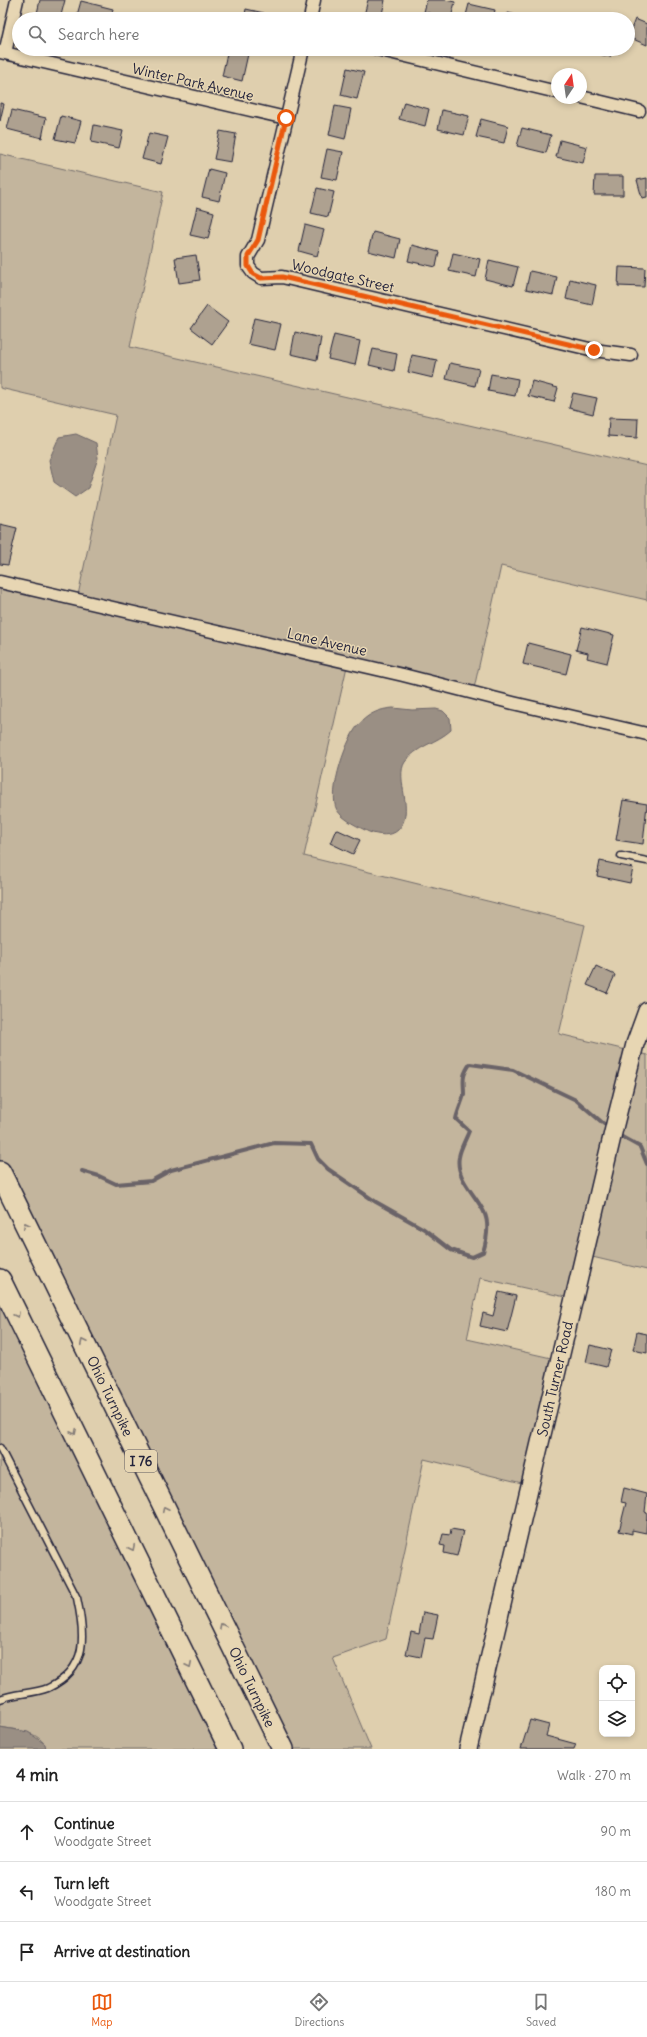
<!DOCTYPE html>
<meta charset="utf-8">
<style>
body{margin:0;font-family:Delius,sans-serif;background:#f6f6f6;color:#222}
.controls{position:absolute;right:12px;bottom:12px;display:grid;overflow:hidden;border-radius:8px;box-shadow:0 2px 6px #0003}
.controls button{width:36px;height:36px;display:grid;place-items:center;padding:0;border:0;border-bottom:1px solid #e0e0e0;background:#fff;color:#222;font:20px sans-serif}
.compass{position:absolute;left:551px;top:68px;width:36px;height:36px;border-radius:50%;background:#fff;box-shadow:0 2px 6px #0003;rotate:13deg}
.stop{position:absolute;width:12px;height:12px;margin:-9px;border:3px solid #ea580c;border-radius:50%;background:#fff}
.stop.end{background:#ea580c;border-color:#fff;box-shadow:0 1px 4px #0008}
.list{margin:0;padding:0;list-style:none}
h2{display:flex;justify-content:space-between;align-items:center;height:52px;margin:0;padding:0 16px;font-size:17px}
h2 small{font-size:13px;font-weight:400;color:#767676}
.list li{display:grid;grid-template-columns:26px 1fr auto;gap:12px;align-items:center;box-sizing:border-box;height:60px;padding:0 16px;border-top:1px solid #e0e0e0}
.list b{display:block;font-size:15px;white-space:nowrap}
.list p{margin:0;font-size:13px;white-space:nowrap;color:#767676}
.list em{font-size:13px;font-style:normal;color:#767676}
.icon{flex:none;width:22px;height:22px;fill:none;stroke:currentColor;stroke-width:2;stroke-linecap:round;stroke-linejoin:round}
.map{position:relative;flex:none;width:647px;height:1749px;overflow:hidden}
.search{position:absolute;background:#fff;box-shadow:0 2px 6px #0003;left:12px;right:12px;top:12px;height:44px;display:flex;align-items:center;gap:10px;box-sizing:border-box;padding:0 14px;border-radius:22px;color:#767676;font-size:15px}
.sheet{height:232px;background:#fff}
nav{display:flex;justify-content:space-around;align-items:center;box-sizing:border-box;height:56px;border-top:1px solid #e0e0e0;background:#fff;font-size:11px;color:#767676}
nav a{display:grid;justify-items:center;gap:2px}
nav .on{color:#ea580c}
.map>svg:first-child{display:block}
.green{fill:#c3b59d;stroke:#726c6c}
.water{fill:#9a8f84;stroke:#6a6367}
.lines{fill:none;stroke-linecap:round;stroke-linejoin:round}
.stream{stroke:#6a6367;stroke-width:4}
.building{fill:#aea190;stroke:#22223b}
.lane-casing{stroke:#22223b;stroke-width:9}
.street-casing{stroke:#22223b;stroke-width:15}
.secondary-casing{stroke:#22223b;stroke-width:20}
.highway-casing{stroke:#22223b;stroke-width:24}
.lane{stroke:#e7d6b3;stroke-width:6}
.street{stroke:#e7d6b3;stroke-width:12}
.secondary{stroke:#e7d6b3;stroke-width:17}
.highway{stroke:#e7d6b3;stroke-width:21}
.oneway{stroke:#847c77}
.route{stroke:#ea580c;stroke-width:5}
.labels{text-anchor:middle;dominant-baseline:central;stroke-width:3;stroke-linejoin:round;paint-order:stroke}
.shield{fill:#e7d6b3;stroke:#5d585f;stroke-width:1}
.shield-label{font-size:13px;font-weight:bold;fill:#22223b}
.street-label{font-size:14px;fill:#22223b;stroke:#e7d6b3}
</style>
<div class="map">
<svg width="647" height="1749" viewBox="0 0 647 1749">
<rect width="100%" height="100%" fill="#dfcfae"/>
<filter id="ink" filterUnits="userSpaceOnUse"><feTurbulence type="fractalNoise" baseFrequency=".025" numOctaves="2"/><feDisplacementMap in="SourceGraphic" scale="8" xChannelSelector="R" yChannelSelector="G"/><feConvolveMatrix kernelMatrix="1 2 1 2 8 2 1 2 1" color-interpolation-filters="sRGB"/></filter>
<g filter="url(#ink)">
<path class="green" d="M0,154L163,192L130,347L647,466V600L501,566L473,693L348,662L304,856L585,925L559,1034L647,1055V1270L584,1255L574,1299L480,1278L467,1339L560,1360L530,1485L424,1459L386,1639L333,1658L371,1749H283L0,1172V582L77,600L116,415L0,388Z
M0,1280L230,1749H46C42,1731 15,1730 0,1727Z"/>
<path class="water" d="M76,434L96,443L98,458L88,488L75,497L54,482L49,460L59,437Z
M393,708L412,710L436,709L443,711L450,718L451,730C437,743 416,746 405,762C394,778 416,812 398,830C391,837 378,835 369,832C359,827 343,820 337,810C327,794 347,734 361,722C370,713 380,709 393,708Z
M0,1727L28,1732L45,1744L46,1749H0Z"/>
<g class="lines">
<path class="stream" d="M622,1137L640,1147L647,1164
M82,1171L99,1176L116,1184L151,1181L171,1170L274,1143L311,1144L318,1159L328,1169L376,1202L424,1229L451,1250L472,1257L483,1252C487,1239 490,1224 484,1212C476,1195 455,1178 459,1157C460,1149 466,1139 469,1131L456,1119C457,1113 464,1097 464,1094C464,1080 461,1077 470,1064L513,1070L576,1100L604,1124"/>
</g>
<path class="building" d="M40,0H65L60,19L36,18Z
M368,0H385L381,19H363Z
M427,0H445L455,2L451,18L424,12Z
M81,1L113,9L110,19H76Z
M469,4L495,10L493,19H465Z
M246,9L264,13L262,19H244Z
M508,13L533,19H506Z
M635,19L647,24V45L628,37Z
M228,49L248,54L242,81L222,76Z
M580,49H612L610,57Z
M347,68L364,72L357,99L341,95Z
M404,102L429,109L425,126L399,119Z
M0,103L4,104L0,121Z
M335,106L351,109L345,139L329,135Z
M12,110L46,118L42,138L7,129Z
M442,110L469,116L464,135L438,129Z
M61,116L81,121L75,143L55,139Z
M481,119L508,126L504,143L476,137Z
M94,125L123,131L119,148L91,142Z
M522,128L551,135L546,153L517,146Z
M220,131L236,134L231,162L214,159Z
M149,133L168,137L161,164L142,159Z
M560,140L587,147L583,163L556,157Z
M327,149L343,152L337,180L321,177Z
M209,169L225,173L219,201L202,197Z
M595,176H623V195H594Z
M647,178V197L642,198L637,180Z
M317,188L334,192L328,217L311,213Z
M197,207L214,212L208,239L190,235Z
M305,225L324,230L317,256L299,251Z
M373,232L400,239L396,258L368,251Z
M412,245L439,252L436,267L408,261Z
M453,253L480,259L476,277L449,271Z
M196,255L200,280L179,283L175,258Z
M489,260L518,267L513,286L485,279Z
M619,267L645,268L644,287L618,286Z
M530,271L557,277L553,295L526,289Z
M570,279L596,285L592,305L566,299Z
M207,306L228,322L212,344L191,328Z
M254,318L281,324L275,350L248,344Z
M295,332L321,338L317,360L291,354Z
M334,335L360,341L355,365L328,359Z
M373,349L397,354L394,371L369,365Z
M412,355L437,360L433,378L408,372Z
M450,363L479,369L475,386L446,379Z
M491,374L518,379L515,396L488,391Z
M532,381L558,388L554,402L528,396Z
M573,393L597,398L593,414L569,408Z
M609,418L638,419L637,438L608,436Z
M0,524L17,528L8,565L0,564Z
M582,627L614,635L607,663L587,658L588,653L576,650Z
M528,643L571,654L566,674L523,664Z
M623,800L647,804L643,844L616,840Z
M336,829L360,840L353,854L330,843Z
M600,861L633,868L630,883L597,876Z
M596,966L615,975L607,993L587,985Z
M499,1292L516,1296L507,1332L480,1326L483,1313L493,1316Z
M637,1332L647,1334V1353L633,1350Z
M590,1345L611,1350L606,1367L586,1362Z
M624,1488L647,1494L645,1512L647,1513L646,1533L632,1530V1534L619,1531L626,1503L621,1502Z
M451,1529L463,1531L457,1556L444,1553L445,1546L440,1545L443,1534L450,1535Z
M423,1612L438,1615L433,1639L425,1638L421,1657L406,1654L411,1632L419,1634Z
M530,1720L549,1725L546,1736L576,1744L574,1749H521Z"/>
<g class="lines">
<defs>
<path id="lane" d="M621,856L647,861
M0,1448L77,1598C85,1635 89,1669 48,1688C33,1694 15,1693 0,1699"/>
<path id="street" d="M310,19L314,0
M303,49L258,240L248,257V266L253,273L261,278L282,277L594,350L631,355
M377,49L557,92
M0,52L286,118
M5,53L17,0
M581,97L639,111
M0,582L403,675L513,703L647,734"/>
<path id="secondary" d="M468,1749L615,1124L635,1044L647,1011"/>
<path id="highway" d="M0,1172L283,1749
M0,1280L230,1749"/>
</defs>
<use href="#lane" class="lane-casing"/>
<use href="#street" class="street-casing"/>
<use href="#secondary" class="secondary-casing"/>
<use href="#highway" class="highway-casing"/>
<use href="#lane" class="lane"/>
<use href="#street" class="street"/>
<use href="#secondary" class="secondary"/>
<use href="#highway" class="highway"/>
</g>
<defs><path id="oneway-chevron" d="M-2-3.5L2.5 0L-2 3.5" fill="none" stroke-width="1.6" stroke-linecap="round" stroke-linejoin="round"/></defs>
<g class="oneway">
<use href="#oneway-chevron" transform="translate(26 1225) rotate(-116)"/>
<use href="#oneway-chevron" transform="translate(17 1315) rotate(64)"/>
<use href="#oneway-chevron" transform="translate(83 1342) rotate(-116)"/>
<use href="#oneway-chevron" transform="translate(74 1432) rotate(64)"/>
<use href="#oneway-chevron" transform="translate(165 1509) rotate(-116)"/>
<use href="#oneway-chevron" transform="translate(132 1548) rotate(64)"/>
<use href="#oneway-chevron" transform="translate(222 1626) rotate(-116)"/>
<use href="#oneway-chevron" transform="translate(189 1665) rotate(64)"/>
</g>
</g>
<g class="lines" filter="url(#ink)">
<path class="route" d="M286,118L258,240L248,256V266L253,274L261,278L282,277L594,350"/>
</g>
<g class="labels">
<rect class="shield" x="125" y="1450" width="32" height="22" rx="3"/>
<g class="shield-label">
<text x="141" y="1461">I 76</text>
</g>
<g class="street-label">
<text transform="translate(193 82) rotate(13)">Winter Park Avenue</text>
<text transform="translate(343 276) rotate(13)">Woodgate Street</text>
<text transform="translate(327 642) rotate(13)">Lane Avenue</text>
<text transform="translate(555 1379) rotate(-77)">South Turner Road</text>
<text transform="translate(110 1396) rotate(64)">Ohio Turnpike</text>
<text transform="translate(252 1687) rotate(64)">Ohio Turnpike</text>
</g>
</g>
</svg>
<div class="controls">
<button><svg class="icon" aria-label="locate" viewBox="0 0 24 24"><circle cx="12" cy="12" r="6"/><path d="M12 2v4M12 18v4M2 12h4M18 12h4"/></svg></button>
<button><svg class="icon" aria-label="layers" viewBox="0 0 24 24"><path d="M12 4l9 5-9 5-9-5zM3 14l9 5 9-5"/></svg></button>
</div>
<svg class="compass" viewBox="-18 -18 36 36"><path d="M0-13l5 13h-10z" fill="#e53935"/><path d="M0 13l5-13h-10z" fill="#767676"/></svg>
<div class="stop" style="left:286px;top:118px"></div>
<div class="stop end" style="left:594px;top:350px"></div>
<div class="search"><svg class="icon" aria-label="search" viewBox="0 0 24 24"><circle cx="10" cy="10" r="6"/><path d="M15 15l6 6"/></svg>Search here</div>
</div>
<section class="sheet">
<h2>4 min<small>Walk · 270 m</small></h2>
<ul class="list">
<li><svg class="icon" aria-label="ahead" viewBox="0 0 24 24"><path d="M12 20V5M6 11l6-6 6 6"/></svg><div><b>Continue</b><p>Woodgate Street</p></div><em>90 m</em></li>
<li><svg class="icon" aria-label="left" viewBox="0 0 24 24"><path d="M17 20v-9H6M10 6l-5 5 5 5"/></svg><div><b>Turn left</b><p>Woodgate Street</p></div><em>180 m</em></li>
<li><svg class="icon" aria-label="arrive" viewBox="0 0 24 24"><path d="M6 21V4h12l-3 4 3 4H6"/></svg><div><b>Arrive at destination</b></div></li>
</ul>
</section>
<nav>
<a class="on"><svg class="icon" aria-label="map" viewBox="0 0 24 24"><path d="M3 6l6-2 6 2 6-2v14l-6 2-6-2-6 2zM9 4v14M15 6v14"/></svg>Map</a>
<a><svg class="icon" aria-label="directions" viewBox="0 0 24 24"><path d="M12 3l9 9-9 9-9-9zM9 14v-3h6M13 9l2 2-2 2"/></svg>Directions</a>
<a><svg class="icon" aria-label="saved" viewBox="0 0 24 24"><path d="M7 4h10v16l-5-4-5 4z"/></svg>Saved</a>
</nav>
